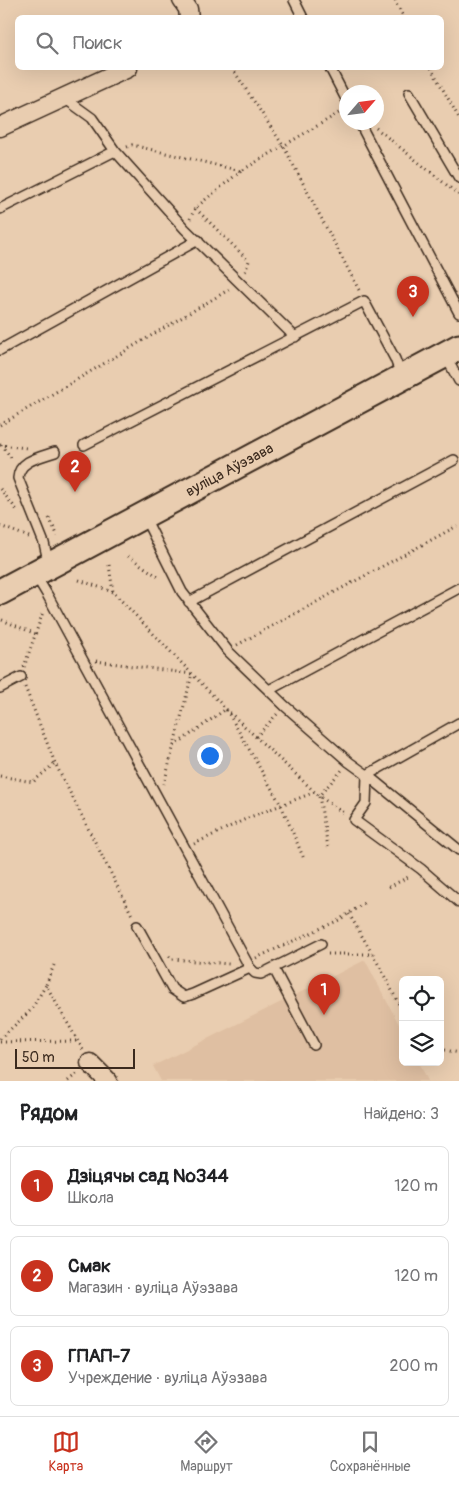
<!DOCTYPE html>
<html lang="ru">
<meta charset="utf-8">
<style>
body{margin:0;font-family:Pangolin,sans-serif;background:#f2f2f2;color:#202124}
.controls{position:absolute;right:15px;bottom:15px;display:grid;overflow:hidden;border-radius:8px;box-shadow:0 5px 20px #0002}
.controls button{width:45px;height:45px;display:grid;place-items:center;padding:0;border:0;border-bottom:1px solid #e0e0e0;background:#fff;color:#202124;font:25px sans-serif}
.compass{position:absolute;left:339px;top:85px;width:45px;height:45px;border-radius:50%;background:#fff;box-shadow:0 5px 20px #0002;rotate:62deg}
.scale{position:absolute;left:15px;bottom:12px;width:120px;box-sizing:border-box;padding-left:5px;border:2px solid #3b2a1e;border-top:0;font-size:14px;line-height:18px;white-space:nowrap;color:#3b2a1e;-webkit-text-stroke:4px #e9cdb0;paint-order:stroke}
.you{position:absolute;left:209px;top:755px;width:18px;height:18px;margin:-12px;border:4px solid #fff;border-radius:50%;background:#1a73e8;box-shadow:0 0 0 8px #1a73e833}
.badge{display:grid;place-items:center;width:32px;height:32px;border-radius:50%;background:#c8321e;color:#fff;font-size:16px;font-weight:700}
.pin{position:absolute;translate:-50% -41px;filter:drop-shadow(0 1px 2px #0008)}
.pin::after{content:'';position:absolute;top:26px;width:18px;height:15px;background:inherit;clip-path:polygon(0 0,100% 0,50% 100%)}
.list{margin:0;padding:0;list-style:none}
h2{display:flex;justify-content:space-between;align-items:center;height:65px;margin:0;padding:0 20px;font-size:21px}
h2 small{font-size:16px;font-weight:400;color:#757577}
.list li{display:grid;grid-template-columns:32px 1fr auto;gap:15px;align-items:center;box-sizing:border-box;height:80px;margin:0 10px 10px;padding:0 10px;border:1px solid #e0e0e0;border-radius:8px}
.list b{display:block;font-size:19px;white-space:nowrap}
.list p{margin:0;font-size:16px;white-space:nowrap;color:#757577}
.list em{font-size:16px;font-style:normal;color:#757577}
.icon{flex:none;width:28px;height:28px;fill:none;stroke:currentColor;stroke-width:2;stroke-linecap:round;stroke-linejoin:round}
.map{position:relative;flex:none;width:459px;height:1081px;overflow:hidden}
.search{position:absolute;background:#fff;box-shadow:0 5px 20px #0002;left:15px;right:15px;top:15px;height:55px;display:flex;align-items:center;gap:12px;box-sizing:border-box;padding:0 18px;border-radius:8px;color:#757577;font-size:19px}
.sheet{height:335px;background:#fff}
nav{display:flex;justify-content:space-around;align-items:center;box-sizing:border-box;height:70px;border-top:1px solid #e0e0e0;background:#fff;font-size:14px;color:#757577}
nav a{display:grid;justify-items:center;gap:2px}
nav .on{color:#c8321e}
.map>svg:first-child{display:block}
.built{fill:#dfbfa2}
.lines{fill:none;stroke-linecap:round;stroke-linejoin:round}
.lane-casing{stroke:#3b2a1e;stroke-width:12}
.street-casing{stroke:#3b2a1e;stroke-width:21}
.secondary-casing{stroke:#3b2a1e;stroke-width:29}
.path{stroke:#3b2a1e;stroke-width:3;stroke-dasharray:1 4;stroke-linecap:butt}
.lane{stroke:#e9cdb0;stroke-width:9}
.street{stroke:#e9cdb0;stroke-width:18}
.secondary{stroke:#e9cdb0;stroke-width:25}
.labels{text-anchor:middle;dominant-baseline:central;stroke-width:4;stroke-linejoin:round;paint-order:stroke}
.street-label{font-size:15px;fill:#3b2a1e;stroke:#e9cdb0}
</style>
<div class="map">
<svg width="459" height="1081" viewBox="0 0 459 1081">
<rect width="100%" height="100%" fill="#e9cdb0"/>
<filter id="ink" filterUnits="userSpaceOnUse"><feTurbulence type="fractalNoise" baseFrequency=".02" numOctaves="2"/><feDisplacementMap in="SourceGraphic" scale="10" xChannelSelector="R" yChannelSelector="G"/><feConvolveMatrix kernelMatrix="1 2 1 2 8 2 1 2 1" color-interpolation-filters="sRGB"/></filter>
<g filter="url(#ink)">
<path class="built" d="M365,960L403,1032V1062H419L428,1081H161L153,1066Z"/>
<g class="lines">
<defs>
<path id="lane" d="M294,0L303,18
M330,68L346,99
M409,93L459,178
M63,97L92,118L115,151L185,229L295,337
M359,122L459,313
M0,209L115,151
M0,350L198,240
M446,357L459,381
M84,445L364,301L395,359L401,375
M144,516L182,592L228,651L285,706L349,762L367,775L459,850
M49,565L44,543L18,478C19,460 41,457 55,452
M36,576L48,596L250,968L255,973L261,974L321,944
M189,602L454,460
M0,688L21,677
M269,690L459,588
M459,723L367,775L366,803L354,820L421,869L459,902
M137,926L172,989L184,997L193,994L250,968
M274,969L314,1045"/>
<path id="street" d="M182,0L188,9L189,18
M0,127L128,68
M90,1063L108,1081"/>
<g id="secondary">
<path id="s1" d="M0,592L459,347"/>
</g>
</defs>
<use href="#lane" class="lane-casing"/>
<use href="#street" class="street-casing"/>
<use href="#secondary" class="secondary-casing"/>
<path class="path" d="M395,0L404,18
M232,68L284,147L359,290
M431,68L459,118
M376,128L459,195
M127,147L132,145L241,171L344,110
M241,171L195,208L249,261L245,272
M190,219L195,208
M0,425L230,289
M0,445L27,448
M1,445L13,460
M0,489L17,510
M49,518L58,536
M0,526L29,537
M128,556L160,578
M109,565L113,592L226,709L319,796L345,814
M79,580L113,592
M2,620L36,634
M237,645L457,526
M96,661L192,674L164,784
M24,667L43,612
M25,687L55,763L133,917
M256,737L278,713
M174,746L226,709L281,805L304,859
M0,776L33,782L55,763
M194,844L250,817L315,792
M328,847L319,796L342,770
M389,887L410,876
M349,914L372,953
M328,954H373L403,1012
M169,956L172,959L229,964
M256,958L339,920L364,903
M54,965L46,985L83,1050
M0,1039L31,1010L46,985
M0,1042L78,1041
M440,1049L459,1053
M68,1081L79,1072"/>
<use href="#lane" class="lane"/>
<use href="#street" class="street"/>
<use href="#secondary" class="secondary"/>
</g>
</g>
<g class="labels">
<g class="street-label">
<text stroke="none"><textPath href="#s1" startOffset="260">вуліца Аўэзава</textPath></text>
</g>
</g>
</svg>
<div class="controls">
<button><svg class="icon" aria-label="locate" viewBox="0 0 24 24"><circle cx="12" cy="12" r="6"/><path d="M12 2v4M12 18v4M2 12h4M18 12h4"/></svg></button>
<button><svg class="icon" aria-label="layers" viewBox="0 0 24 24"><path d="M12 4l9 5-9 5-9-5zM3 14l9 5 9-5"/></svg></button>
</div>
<svg class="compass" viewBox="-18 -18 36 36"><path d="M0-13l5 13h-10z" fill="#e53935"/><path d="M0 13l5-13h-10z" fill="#757577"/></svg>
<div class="scale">50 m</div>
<div class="you"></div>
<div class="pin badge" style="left:324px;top:1015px">1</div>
<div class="pin badge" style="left:75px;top:492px">2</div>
<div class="pin badge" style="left:413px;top:317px">3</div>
<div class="search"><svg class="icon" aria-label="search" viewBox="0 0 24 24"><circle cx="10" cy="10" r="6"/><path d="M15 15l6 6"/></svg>Поиск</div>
</div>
<section class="sheet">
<h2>Рядом<small>Найдено: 3</small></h2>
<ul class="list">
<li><span class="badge">1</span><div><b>Дзіцячы сад №344</b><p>Школа</p></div><em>120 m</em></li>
<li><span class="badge">2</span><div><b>Смак</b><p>Магазин · вуліца Аўэзава</p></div><em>120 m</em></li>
<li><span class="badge">3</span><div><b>ГПАП-7</b><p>Учреждение · вуліца Аўэзава</p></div><em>200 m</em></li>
</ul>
</section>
<nav>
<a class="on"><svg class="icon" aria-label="map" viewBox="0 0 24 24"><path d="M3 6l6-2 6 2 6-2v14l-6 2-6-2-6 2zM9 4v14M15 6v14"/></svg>Карта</a>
<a><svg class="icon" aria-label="directions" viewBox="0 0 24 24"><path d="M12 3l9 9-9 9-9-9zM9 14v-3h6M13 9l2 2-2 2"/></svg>Маршрут</a>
<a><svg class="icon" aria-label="saved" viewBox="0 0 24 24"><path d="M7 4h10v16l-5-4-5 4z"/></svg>Сохранённые</a>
</nav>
